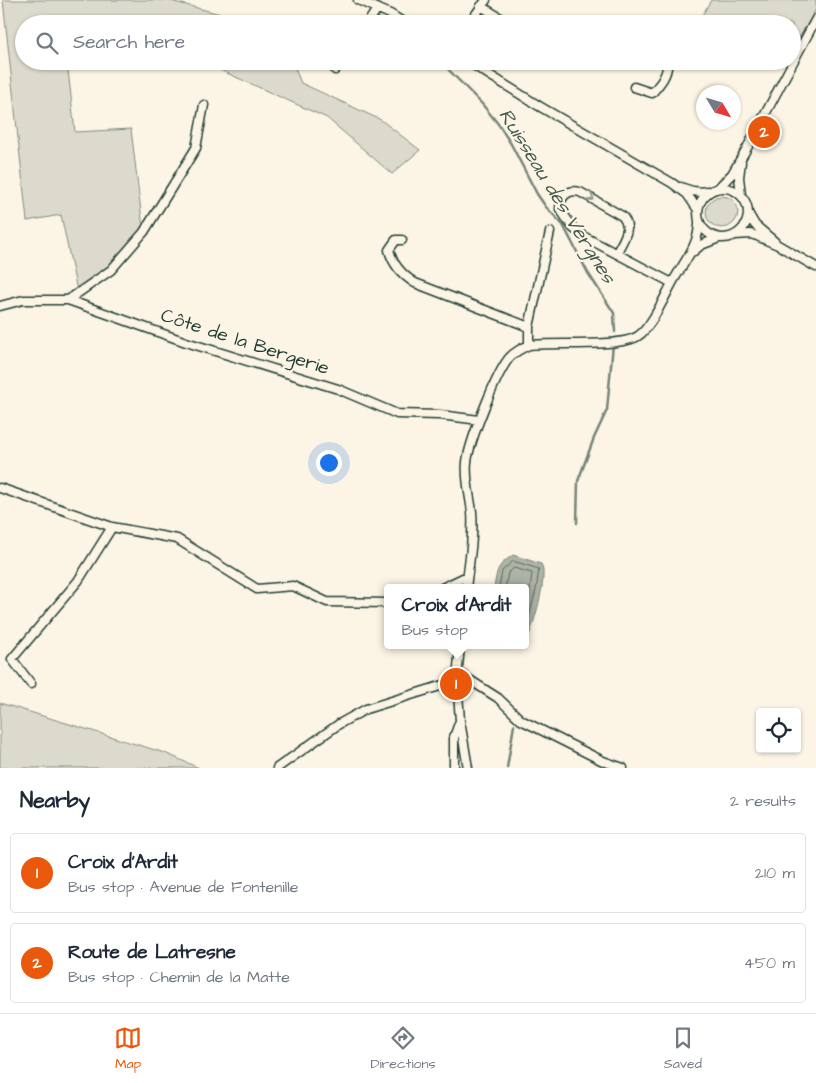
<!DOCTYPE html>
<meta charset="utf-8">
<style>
body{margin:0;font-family:"Architects Daughter",sans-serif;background:#f6f6f7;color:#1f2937}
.controls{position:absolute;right:15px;bottom:15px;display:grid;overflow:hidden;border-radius:5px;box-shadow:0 1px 4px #0004}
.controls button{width:45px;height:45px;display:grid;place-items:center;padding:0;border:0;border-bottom:1px solid #e0e1e3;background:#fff;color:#1f2937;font:25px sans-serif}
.compass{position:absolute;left:696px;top:85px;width:45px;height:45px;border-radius:50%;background:#fff;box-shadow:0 1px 4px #0004;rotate:128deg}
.you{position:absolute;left:328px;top:462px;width:18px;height:18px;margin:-12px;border:4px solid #fff;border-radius:50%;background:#1a73e8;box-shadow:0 0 0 8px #1a73e833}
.badge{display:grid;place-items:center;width:32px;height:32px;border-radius:50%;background:#ea580c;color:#fff;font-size:16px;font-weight:700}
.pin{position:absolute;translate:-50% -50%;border:2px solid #fff;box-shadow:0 1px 5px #0006}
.popup{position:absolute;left:384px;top:584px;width:145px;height:65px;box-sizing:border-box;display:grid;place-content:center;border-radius:5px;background:#fff;filter:drop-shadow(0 1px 4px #0005);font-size:16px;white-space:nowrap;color:#747a83}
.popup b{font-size:19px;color:#1f2937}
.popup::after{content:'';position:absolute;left:50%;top:100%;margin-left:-10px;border:10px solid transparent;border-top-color:#fff}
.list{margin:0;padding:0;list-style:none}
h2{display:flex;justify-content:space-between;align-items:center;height:65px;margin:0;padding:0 20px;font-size:21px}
h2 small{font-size:16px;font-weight:400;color:#747a83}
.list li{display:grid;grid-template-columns:32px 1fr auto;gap:15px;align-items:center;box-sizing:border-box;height:80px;margin:0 10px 10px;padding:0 10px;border:1px solid #e0e1e3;border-radius:5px}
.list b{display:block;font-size:19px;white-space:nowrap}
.list p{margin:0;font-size:16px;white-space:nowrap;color:#747a83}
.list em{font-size:16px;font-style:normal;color:#747a83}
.icon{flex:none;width:28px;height:28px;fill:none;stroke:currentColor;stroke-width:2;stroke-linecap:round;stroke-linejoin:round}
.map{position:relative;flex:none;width:816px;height:768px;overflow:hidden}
.search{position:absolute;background:#fff;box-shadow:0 1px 4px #0004;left:15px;right:15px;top:15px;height:55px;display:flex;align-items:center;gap:12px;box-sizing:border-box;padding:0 18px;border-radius:28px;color:#747a83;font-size:19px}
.sheet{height:245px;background:#fff}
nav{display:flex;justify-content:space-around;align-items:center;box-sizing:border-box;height:70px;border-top:1px solid #e0e1e3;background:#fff;font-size:14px;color:#747a83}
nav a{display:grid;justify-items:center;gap:2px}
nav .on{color:#ea580c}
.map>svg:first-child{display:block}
.green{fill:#dcdacc;stroke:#7e8c80}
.water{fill:#aeb3a7;stroke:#758479}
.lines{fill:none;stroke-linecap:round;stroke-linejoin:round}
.shore{stroke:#586c62;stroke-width:1}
.stream{stroke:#758479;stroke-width:2.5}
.minor-casing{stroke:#1f3d34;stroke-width:11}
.minor{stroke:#fcf5e5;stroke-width:8}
.oneway{stroke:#8e998c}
.labels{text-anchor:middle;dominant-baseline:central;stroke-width:4.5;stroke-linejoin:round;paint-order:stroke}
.street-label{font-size:19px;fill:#1f3d34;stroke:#fcf5e5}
.water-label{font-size:20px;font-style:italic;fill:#435a51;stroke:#fcf5e5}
</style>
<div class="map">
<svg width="816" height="768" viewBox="0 0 816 768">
<rect width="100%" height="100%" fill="#fcf5e5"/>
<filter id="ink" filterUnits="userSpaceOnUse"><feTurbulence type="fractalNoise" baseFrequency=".02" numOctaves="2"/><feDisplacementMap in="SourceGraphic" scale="10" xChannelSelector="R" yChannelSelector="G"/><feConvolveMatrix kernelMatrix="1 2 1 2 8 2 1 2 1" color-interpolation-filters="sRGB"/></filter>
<g filter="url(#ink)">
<path class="green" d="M3,0H167L243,20L249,24H76L63,20V24H24V61H67L75,132L131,129L143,228L108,269L77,291L61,215L27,221Z
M711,0H816V9L792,50V24H710L700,19Z
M200,61H292L301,83L381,120L420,150L392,174L327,118Z
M706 212a16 16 0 1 1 32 0a16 16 0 1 1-32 0Z
M0,703L165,753L199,768H0Z"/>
<path class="water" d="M513,555L541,564C549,575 532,632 525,644V588H494C497,569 497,566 513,555Z"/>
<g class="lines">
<path class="shore" d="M499,588L502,571L513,561L539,569L536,590L525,632
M505,588L508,573L514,568L532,573L530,589L525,609"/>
<path class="stream" d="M378,18L388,24
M440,61L482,104L499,125L511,144L537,194L546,207L563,225L588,273L614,313L615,332
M577,523L578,481L594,438L607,410L613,344
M507,768L514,725"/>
<defs>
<path id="minor" d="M358,0L390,14L406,24
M481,6L510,24
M367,24L377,9
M469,24L486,0
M467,61L539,106L672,183L687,194L698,210
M335,70L341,61
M634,87L652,93C660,84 669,74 667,61
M681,187C691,191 698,193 708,191
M719,187L732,174L747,148L816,19
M698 213a25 25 0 1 1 50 0a25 25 0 1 1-50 0Z
M741,195L739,177L741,162
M748,213L755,225L775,242
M735,235L751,234L757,236L778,245L816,267
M402,240H396L389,250C393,265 402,275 415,283L529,327
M694,251L701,245L719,238
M617,252C623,240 633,228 622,216L580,192C567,189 560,197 560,209L573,228L583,236L672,283
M68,300L111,270L144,232L196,148L204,105
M0,306L23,300H68L186,342L338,389L397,414L440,415L479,420
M529,345V327L550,232
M0,488L112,527L177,539L257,589L293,586L327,602L387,603
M442,588L467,576
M466,588C469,563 474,537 472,512C470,495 465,479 467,462C469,443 497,371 510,357C515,352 522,348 529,345C554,342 620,348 638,336C652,327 666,293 675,278C686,259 700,243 699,220
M460,645L457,679L460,721L468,768
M31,684L12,659L78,581L112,527
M277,768L339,724L366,709L453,682L462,675L498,698L521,720L603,761L623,768
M454,768V737L459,723"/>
</defs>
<use href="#minor" class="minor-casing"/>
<use href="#minor" class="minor"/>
</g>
<defs><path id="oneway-chevron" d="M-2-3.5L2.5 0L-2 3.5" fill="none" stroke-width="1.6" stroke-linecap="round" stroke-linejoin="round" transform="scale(1.25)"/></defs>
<use class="oneway" href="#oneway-chevron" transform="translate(591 198) rotate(30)"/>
</g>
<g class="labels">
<g class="street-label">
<text transform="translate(245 342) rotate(18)">Côte de la Bergerie</text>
</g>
<g class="water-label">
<text transform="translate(557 196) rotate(58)">Ruisseau des Vergnes</text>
</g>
</g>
</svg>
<div class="controls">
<button><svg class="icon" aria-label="locate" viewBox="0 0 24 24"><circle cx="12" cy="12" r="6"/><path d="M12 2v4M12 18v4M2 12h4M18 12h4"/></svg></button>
</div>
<svg class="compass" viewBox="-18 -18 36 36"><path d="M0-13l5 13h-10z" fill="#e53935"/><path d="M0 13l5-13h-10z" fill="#747a83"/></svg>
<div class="you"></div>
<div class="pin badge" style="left:456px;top:684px">1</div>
<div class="popup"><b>Croix d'Ardit</b>Bus stop</div>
<div class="pin badge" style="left:764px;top:132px">2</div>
<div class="search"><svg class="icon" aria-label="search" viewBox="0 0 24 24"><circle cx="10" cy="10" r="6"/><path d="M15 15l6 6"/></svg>Search here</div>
</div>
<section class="sheet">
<h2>Nearby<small>2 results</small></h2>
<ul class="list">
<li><span class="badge">1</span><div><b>Croix d'Ardit</b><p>Bus stop · Avenue de Fontenille</p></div><em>210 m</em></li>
<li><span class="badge">2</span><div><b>Route de Latresne</b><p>Bus stop · Chemin de la Matte</p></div><em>450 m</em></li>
</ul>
</section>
<nav>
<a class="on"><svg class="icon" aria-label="map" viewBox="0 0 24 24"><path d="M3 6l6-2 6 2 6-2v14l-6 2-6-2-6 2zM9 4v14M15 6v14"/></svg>Map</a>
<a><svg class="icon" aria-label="directions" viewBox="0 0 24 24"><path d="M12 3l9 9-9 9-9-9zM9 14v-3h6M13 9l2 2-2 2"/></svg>Directions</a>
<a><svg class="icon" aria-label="saved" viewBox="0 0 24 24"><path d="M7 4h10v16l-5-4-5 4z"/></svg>Saved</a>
</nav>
